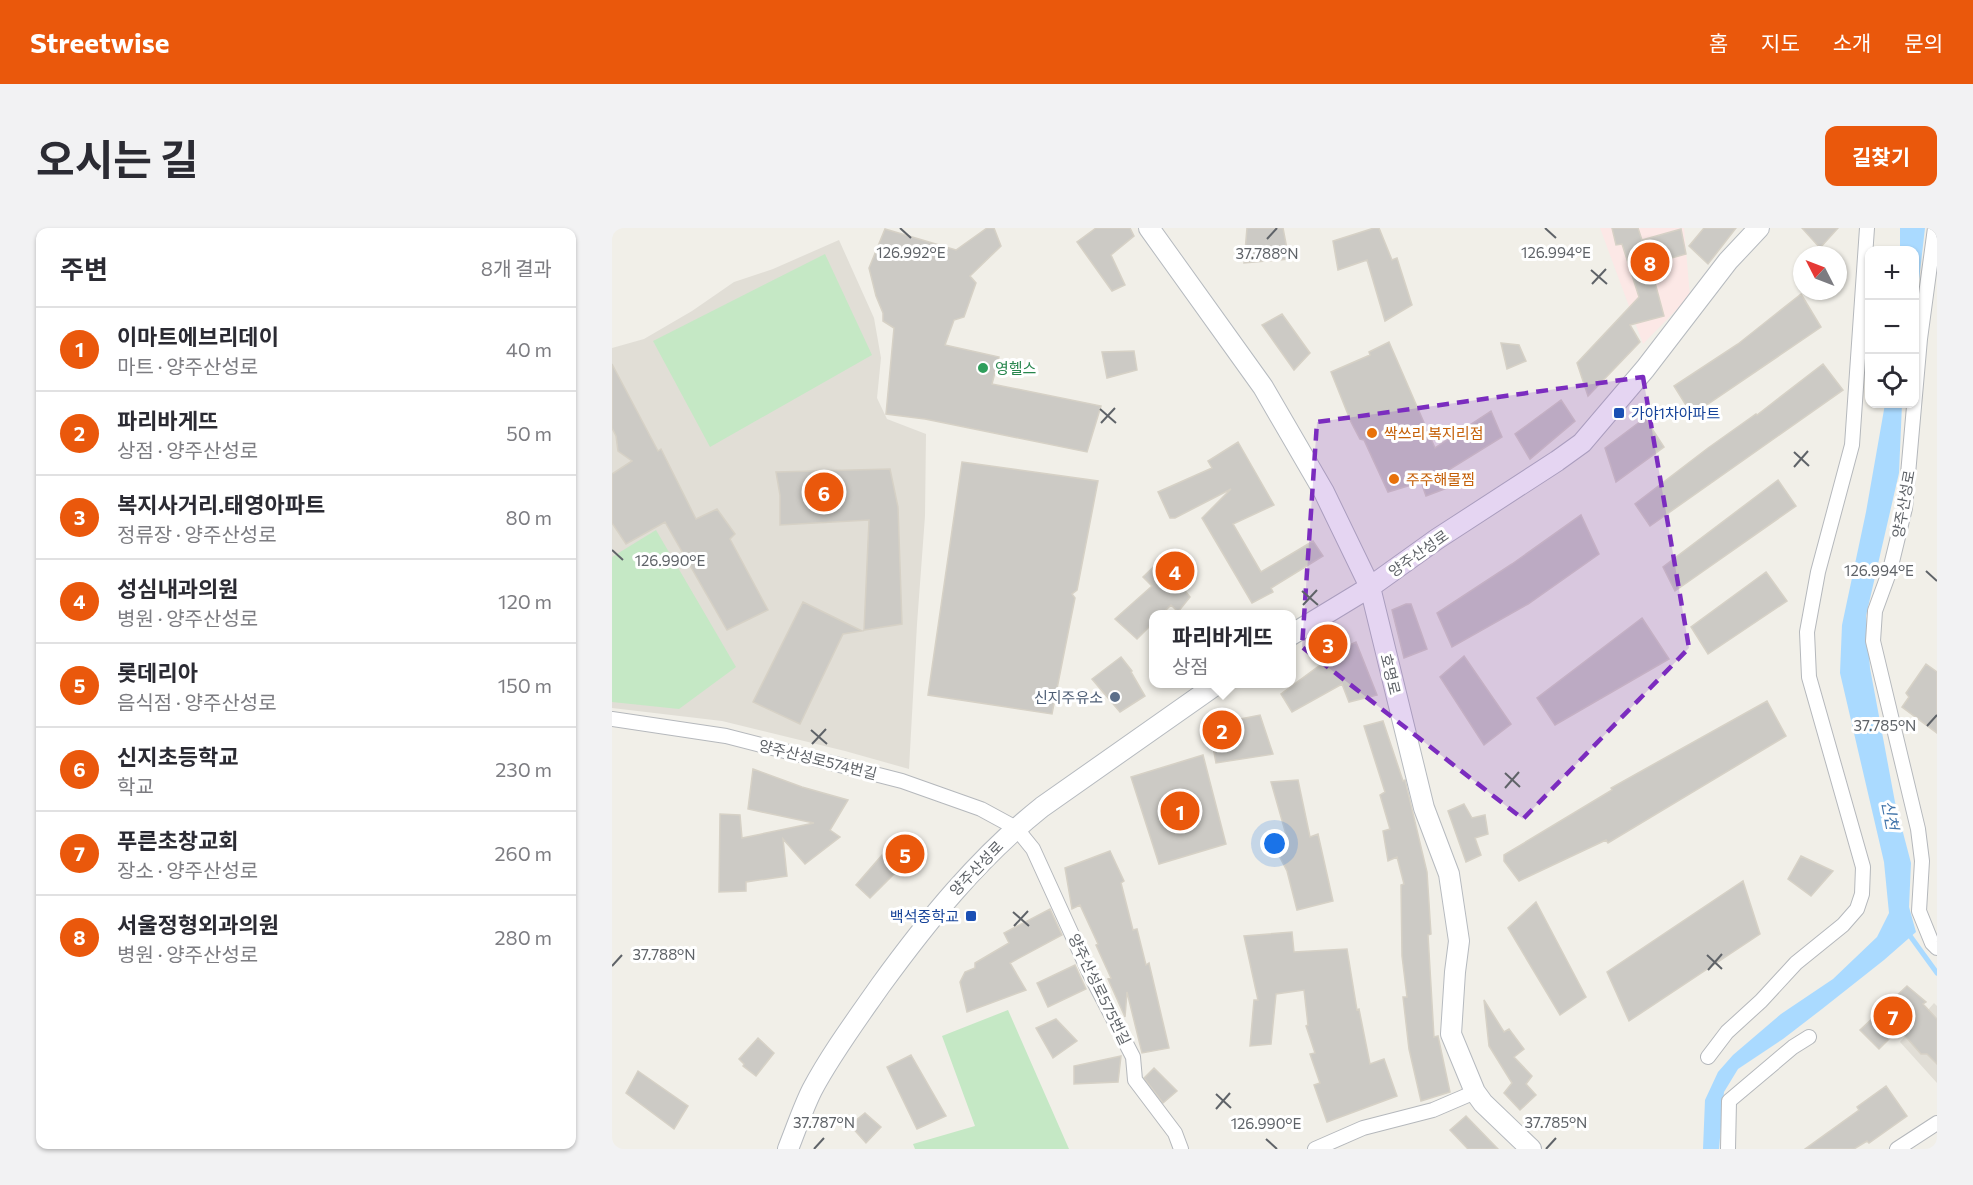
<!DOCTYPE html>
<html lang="ko">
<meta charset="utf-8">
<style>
body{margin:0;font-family:Commissioner,"Noto Sans KR",sans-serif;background:#f2f2f3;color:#2b2b33}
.controls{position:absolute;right:18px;top:18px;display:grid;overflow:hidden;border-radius:12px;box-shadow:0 2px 4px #0004}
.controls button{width:54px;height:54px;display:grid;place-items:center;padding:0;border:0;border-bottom:2px solid #e1e1e2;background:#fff;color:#2b2b33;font:30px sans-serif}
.compass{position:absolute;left:1181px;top:18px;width:54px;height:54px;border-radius:50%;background:#fff;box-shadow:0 2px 4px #0004;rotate:312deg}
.you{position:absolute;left:663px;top:616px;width:21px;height:21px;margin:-15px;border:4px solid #fff;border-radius:50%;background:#1a73e8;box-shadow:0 0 0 9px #1a73e833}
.badge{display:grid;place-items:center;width:39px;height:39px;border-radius:50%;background:#ea580c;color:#fff;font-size:20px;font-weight:700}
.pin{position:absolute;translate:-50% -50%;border:3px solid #fff;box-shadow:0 2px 6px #0006}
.popup{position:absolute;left:537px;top:382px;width:147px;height:78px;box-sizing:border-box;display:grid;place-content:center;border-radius:12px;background:#fff;filter:drop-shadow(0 2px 4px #0005);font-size:20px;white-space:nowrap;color:#7c7c81}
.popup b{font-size:22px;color:#2b2b33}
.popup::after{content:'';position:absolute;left:50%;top:100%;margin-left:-12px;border:12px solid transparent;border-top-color:#fff}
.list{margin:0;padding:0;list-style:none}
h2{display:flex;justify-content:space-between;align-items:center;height:78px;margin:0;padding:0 24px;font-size:26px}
h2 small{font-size:20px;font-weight:400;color:#7c7c81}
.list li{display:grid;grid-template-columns:39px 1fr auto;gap:18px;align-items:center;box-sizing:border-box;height:84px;padding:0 24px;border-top:2px solid #e1e1e2}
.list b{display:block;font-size:22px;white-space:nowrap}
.list p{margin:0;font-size:20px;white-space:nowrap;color:#7c7c81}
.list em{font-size:20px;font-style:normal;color:#7c7c81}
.icon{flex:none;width:33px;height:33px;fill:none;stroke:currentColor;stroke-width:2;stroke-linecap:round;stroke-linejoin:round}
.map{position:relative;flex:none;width:1325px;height:921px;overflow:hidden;border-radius:12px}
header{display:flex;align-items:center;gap:36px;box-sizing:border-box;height:84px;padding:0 30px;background:#ea580c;color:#fff}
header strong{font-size:28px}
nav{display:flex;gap:33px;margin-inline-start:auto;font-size:21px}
.intro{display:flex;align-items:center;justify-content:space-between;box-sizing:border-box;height:144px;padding:0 36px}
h1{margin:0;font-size:42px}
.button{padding:15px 27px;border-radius:12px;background:#ea580c;color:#fff;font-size:21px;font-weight:700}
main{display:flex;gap:36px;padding:0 36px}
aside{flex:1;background:#fff;border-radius:12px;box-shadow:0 2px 4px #0004}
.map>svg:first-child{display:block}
.education{fill:#e1ded6}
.medical{fill:#fce8e6}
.green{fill:#c5e8c5}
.water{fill:#aadaff}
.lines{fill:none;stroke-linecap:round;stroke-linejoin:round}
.stream{stroke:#aadaff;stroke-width:5}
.building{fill:#cccac5;stroke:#d6d1c6;stroke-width:1.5}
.street-casing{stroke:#b5b8bc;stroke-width:16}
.secondary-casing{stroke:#b6babf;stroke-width:22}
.street{stroke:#fff;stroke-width:14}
.secondary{stroke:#fff;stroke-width:20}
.marked{fill:#7b2cbf;fill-opacity:0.2;stroke:#7b2cbf;stroke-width:4.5;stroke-dasharray:12 8;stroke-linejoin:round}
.ticks{fill:none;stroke:#5f6368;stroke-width:2}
.leisure-dot{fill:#2e9e5b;stroke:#fff;stroke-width:2}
.transit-dot{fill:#1a4fb4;stroke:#fff;stroke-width:2}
.food-dot{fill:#e8710a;stroke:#fff;stroke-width:2}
.service-dot{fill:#5c6f8a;stroke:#fff;stroke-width:2}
.labels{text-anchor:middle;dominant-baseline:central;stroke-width:6;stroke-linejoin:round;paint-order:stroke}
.leisure-label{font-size:15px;fill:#27864d;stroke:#fff;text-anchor:start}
.transit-label{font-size:15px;fill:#164399;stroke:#fff;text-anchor:start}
.food-label{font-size:15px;fill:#c56008;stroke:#fff;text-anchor:start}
.street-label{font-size:15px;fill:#5f6368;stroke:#fff}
.service-label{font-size:15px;fill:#4e5e75;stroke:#fff;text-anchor:end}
.water-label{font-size:16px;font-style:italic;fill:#4174aa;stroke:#fff}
.ticks-label{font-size:15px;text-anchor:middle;fill:#5f6368;stroke:#fff;stroke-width:6;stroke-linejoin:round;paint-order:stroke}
</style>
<header>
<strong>Streetwise</strong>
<nav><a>홈</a><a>지도</a><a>소개</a><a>문의</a></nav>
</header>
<div class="intro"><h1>오시는 길</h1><a class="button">길찾기</a></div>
<main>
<aside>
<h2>주변<small>8개 결과</small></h2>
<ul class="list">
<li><span class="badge">1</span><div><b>이마트에브리데이</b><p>마트 · 양주산성로</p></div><em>40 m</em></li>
<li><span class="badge">2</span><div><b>파리바게뜨</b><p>상점 · 양주산성로</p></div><em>50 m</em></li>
<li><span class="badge">3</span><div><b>복지사거리.태영아파트</b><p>정류장 · 양주산성로</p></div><em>80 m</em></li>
<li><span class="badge">4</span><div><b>성심내과의원</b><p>병원 · 양주산성로</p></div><em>120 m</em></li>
<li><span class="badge">5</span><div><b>롯데리아</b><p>음식점 · 양주산성로</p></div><em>150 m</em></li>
<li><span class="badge">6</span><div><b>신지초등학교</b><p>학교</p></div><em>230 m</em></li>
<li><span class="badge">7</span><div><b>푸른초창교회</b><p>장소 · 양주산성로</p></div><em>260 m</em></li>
<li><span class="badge">8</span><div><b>서울정형외과의원</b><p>병원 · 양주산성로</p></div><em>280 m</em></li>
</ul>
</aside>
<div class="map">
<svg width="1325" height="921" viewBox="0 0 1325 921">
<rect width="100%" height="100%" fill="#f1efe8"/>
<path class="education" d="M227,12L262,90L269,130L265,170L275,191L314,206L313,288L305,396L297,541L233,523L110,493L0,480V120L32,111L80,83L122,54L161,41Z
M1322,775L1325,778V855L1288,814Z"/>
<path class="medical" d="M988,0H1072L1078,68L1031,116Z"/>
<path class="green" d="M213,26L260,127L98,219L41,113Z
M44,302L124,439L67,481L0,474V329Z
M396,782L457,921H303L301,916L363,898L330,808Z"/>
<path class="water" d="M1288,0H1313L1303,87L1302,22H1288Z
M1273,176H1290L1287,245L1254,388L1258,440L1283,574L1299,635L1297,679L1304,704L1272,732L1210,781L1171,811L1126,841L1112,864L1107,921H1091L1093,872L1106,844L1121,827L1169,786L1221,751L1265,709L1277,685L1272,634L1228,445L1230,397L1254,284Z"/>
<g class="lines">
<path class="stream" d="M1296,705L1325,745"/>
</g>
<path class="building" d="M375,0H382L389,18L358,48L364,55L352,89L342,92L333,117L387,129L380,156L489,178L475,224L313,191L274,186L282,100L271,93V85L264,68L257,40L273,1L344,22Z
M484,0H518L522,8L499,27L513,57L500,63L465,14Z
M635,0H671L677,31L632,35Z
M762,0H767L780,32L785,30L800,77L773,93L755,32L726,42L721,13Z
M1000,0H1026L1030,12L1069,1L1074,26L1038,36L1052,88L1018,97L1028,114L976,168L965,135L1027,69L1010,16L1004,17Z
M1092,0H1124L1096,36L1077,18Z
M1190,0H1226L1208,20Z
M1189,66L1209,99L1080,187L1062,158L1126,116Z
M670,86L698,125L682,142L650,97Z
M777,114L823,220L879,183L890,209L830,246L835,260L814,268L809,254L776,264L752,212L748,211L739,194L719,144L758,127L757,124Z
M889,115L907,117L914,133L895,141Z
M522,123L525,142L495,150L490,124Z
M0,136L46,223L49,221L84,291L105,281L123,306L118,311L156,382L115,402L53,294L14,316L0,295V246L20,233L6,223L4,208L0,200Z
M1211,136L1231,162L1038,298L1023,276L1096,220L1144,186L1145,187Z
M949,172L963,193L918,231L903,206Z
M1033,190L1052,219L1004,254L993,220Z
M626,214L662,277L621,296L649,344L701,313L711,328L659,360L661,364L640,375L590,290L619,261L563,290H558L546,264L600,240L596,233Z
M350,234L486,253L465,362L460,366L463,370L440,486L316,467Z
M278,241L286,279L290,396L252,402L257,292L168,297V267L164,244Z
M1166,252L1184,278L1063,363L1051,339Z
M969,287L987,326L916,376L840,419L825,385L900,336Z
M556,325L573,341L564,351L578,369L566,384L559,377L549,387H541V395L525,411L503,391L540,358L531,349Z
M1154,344L1175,373L1096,426L1079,399Z
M191,374L250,403L231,406L188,496L141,474Z
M794,376H799L815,421L792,430L780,382Z
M1030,390L1057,431L943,497L925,470Z
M744,414L765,467L737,474L730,456L680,484L669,466L719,429L718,426Z
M852,428L899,496L872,517L828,449Z
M509,429L520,443L519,444L533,468L508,484L480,451Z
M1314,436L1325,444V505L1290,479L1297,469L1294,465Z
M1155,473L1174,508L996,615L994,612L907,653L892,633V627L1000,562L999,560Z
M648,487L661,526L604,535L597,497Z
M771,493L791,553L793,552L815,644L819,706L816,707L822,809L826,808L838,864L809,873L797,821L791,769H795L790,728L789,657L792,656L785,629L776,633L771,603L778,601L768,567L773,564L752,498Z
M591,527L614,616L547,636L519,549Z
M141,541L190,559L236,572L218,602L228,609L193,636L171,611L175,648L134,654V663L107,664L108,586L128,587L130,610L202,595L136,581Z
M686,552L698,609L706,606L721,673L685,682L675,643L664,622L677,617L659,554Z
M852,576L860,590L873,587L876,606L863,610L869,627L854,634L836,583Z
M284,611L302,626L258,670L244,657Z
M498,623L512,653L509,655L521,702L525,701L534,737L537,735L557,820L530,825L515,764L513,789L496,751L499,750L484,717L486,716L468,677L460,681L453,640Z
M1189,628L1221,643L1199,668L1176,651Z
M1131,653L1148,706L1017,793L995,744Z
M924,674L974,769L948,787L896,700Z
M438,681L450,707L398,735L414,762L355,784L348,754L353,744L363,740V735L397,715L392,705Z
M680,704L682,724L735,721L745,782L747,781L758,836L772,831L785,868L715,894L702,857L708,855L698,826L703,825L694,798L696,797L692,762L664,766L659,816L638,818L642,772H646L632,708Z
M463,737L474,761L436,779L425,755Z
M1295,758L1314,774L1311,776L1325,791V836L1315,826H1309L1287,801L1267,821L1248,802Z
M872,772L892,804L897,801L912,821L902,829L920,848L914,856L924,867L908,882L892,865L900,855L877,818Z
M444,791L465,813L441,830L424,800Z
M146,810L162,825L144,848L131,838L132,836L127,831Z
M299,827L334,888L305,901L275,839Z
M509,828L506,854L462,856V838Z
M542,840L565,863L551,875L532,850Z
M26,843L76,878L62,901L14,865Z
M1274,858L1295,888L1257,915L1255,913L1242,921H1193L1247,882L1245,879Z
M253,885L269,899L254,915L238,897Z
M854,888L886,921H856L838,902Z"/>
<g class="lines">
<defs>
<path id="street" d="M1323,0L1308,111L1293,280L1278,342L1263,383L1261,413L1306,601L1310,633L1307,683L1320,715L1325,720
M0,491L114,508L290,553L369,581L404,600L421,621L477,744L521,829L523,852L563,905L569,921
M1096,829L1115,804L1149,773L1184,735L1231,697L1245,681L1250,666L1251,639L1197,449L1195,404L1206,344L1240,217L1255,0
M703,921L751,900L821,882L863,864
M1116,921L1117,873L1181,819L1197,809
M1285,921L1325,895"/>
<path id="secondary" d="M537,0L651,159L712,264L758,359L812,580L837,646L847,713L843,744L839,806L863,864L871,875L919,921
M679,407L758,359L825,311L945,233L970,215L1033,141L1116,33L1147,0
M176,921C184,901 191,880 200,862C219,826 245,791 268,758C316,692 366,630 430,579L605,456"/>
</defs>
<use href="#street" class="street-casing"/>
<use href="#secondary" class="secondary-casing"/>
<use href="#street" class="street"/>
<use href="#secondary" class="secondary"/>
</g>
<path class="marked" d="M1031,149L1077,420L911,591L690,419L705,194Z"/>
<path class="ticks" d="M288,0L299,10M933,0L944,10M655,11L665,0M979,42L995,56M980,56L994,41M488,181L504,195M489,195L503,180M1182,224L1197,238M1182,239L1196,223M0,322L11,332M1314,343L1325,353M690,363L706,377M691,377L705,362M1315,498L1325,487M199,502L215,516M200,516L214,501M893,545L908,559M893,560L907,544M401,684L417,698M402,698L416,683M1095,727L1110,741M0,738L10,727M1096,742L1110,726M604,866L619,880M604,881L618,865M654,911L665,921M202,921L212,910M934,921L944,910"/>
<circle class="leisure-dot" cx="371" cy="140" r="6"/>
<g class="transit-dot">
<rect x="1001" y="179" width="12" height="12" rx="3"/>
<rect x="353" y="682" width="12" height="12" rx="3"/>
</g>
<g class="food-dot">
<circle cx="760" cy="205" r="6"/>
<circle cx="782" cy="251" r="6"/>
</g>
<circle class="service-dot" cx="503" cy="469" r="6"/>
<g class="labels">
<g class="leisure-label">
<text x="383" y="140">영헬스</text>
</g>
<g class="transit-label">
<text x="1019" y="185">가야1차아파트</text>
<text x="347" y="688" text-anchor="end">백석중학교</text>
</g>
<g class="food-label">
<text x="772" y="205">싹쓰리 복지리점</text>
<text x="794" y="251">주주해물찜</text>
</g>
<g class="street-label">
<text transform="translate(1291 276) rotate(-80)">양주산성로</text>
<text transform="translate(806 325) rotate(-35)">양주산성로</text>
<text transform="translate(779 446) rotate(76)">호명로</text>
<text transform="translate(206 531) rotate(14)">양주산성로574번길</text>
<text transform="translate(364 640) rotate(-46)">양주산성로</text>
<text transform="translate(488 761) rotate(64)">양주산성로575번길</text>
</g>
<g class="service-label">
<text x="491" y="469">신지주유소</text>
</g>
<g class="water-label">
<text transform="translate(1279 587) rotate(79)">신천</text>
</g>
</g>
<g class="ticks-label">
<text x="299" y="30">126.992°E</text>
<text x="944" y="30">126.994°E</text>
<text x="655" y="31">37.788°N</text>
<text x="58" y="338">126.990°E</text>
<text x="1267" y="348">126.994°E</text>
<text x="1273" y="503">37.785°N</text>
<text x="52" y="732">37.788°N</text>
<text x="212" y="900">37.787°N</text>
<text x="944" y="900">37.785°N</text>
<text x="654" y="901">126.990°E</text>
</g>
</svg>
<div class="controls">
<button>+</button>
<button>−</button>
<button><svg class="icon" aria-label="locate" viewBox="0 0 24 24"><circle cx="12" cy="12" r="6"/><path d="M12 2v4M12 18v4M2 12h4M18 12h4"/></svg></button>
</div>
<svg class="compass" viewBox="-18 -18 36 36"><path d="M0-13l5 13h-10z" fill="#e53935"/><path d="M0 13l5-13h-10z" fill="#7c7c81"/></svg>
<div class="you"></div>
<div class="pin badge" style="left:568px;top:583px">1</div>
<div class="pin badge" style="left:610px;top:502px">2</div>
<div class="popup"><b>파리바게뜨</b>상점</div>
<div class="pin badge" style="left:716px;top:416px">3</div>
<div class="pin badge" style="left:563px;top:343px">4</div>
<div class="pin badge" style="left:293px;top:626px">5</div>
<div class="pin badge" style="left:212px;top:264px">6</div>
<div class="pin badge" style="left:1281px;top:788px">7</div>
<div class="pin badge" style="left:1038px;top:34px">8</div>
</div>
</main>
